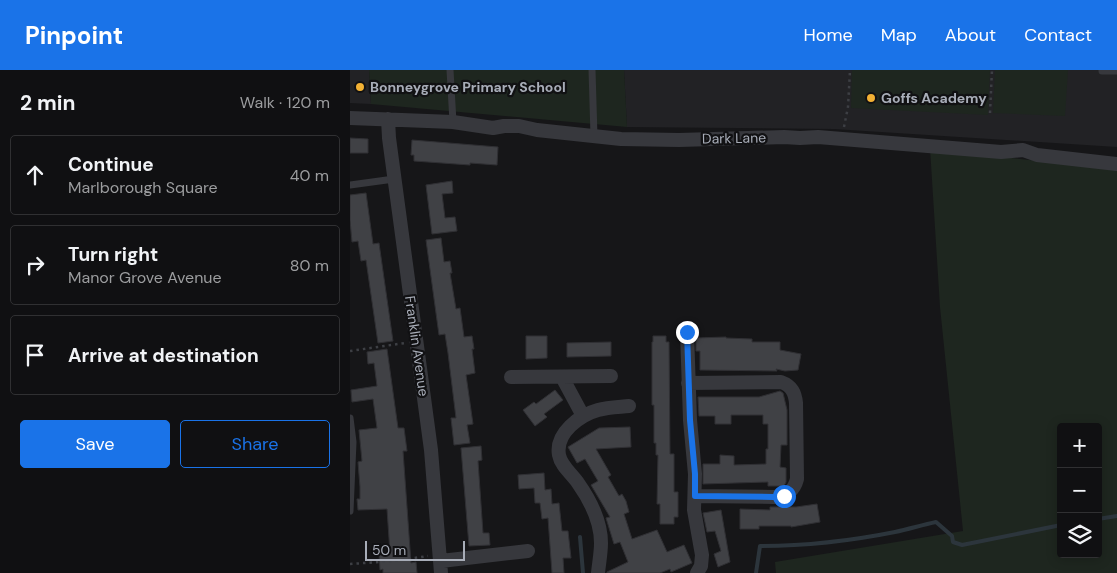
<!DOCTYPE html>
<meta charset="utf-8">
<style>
body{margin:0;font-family:"DM Sans",sans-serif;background:#19191b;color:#f1f3f6}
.controls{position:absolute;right:15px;bottom:15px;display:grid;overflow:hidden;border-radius:5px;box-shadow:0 2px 12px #0003}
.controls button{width:45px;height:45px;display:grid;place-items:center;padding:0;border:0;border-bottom:1px solid #303032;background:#101012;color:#f1f3f6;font:25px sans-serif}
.scale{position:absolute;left:15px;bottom:12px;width:100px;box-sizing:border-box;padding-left:5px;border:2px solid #a8adb8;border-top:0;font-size:14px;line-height:18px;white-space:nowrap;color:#a8adb8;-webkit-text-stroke:4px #111113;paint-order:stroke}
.stop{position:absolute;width:15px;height:15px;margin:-11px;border:4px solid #1a73e8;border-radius:50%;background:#fff}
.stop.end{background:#1a73e8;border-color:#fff;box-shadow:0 1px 5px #0008}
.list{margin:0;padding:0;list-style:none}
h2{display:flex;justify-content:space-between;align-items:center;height:65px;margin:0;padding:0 20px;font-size:21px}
h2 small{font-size:16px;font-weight:400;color:#9c9d9f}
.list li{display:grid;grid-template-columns:32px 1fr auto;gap:15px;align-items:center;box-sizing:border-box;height:80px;margin:0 10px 10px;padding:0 10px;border:1px solid #303032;border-radius:5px}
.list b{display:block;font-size:19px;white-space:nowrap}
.list p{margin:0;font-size:16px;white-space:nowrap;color:#9c9d9f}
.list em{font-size:16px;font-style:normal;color:#9c9d9f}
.actions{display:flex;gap:10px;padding:15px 20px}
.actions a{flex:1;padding:11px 0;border:1px solid #1a73e8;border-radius:5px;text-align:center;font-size:18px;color:#1a73e8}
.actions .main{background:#1a73e8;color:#fff}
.icon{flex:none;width:28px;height:28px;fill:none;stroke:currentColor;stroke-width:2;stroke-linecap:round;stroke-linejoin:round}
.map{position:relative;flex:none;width:767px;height:503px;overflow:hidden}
header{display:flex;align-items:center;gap:30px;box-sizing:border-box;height:70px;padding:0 25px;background:#1a73e8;color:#fff}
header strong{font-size:24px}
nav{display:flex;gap:28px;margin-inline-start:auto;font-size:18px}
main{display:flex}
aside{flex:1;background:#101012}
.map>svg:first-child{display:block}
.built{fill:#222225}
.green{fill:#1e261f;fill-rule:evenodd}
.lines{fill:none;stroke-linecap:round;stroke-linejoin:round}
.stream{stroke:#2c353c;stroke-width:4}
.building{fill:#404145;stroke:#303034}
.path{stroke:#3d3f44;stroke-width:2.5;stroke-dasharray:2.5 4;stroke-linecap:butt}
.lane{stroke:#37383d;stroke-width:7}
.street{stroke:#37383d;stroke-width:14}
.route{stroke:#1a73e8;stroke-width:6}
.poi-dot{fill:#f2b134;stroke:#111113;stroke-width:2}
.labels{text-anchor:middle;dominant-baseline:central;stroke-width:4.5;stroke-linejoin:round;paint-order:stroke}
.poi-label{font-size:14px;font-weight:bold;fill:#a8adb8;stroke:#111113;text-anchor:start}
.street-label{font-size:14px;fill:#a8adb8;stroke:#111113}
</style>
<header>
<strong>Pinpoint</strong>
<nav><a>Home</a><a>Map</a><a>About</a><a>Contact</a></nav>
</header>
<main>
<aside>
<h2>2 min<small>Walk · 120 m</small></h2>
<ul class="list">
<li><svg class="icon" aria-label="ahead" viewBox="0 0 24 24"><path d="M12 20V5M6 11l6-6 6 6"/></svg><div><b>Continue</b><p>Marlborough Square</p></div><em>40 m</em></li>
<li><svg class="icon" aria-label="right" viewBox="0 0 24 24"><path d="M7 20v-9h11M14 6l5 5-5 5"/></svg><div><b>Turn right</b><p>Manor Grove Avenue</p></div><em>80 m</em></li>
<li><svg class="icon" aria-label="arrive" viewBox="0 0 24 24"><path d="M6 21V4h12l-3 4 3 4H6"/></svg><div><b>Arrive at destination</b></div></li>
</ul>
<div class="actions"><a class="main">Save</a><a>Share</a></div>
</aside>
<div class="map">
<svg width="767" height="503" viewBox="0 0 767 503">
<rect width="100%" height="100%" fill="#161618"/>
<path class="built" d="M0,0H19L21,34L0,33Z
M274,0H767V77L484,59L277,57Z"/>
<path class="green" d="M19,0H274L277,57L21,34Z
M502,0H640L638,45L501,38Z
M645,0H718L715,46L643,43Z
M580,78L670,89L767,99V503H426L425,492L613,461L590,237ZM711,357H748V484H711Z"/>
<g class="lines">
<path class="stream" d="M748,449L767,446
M230,467L233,503
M406,503L410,476C455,476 500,471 545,462C559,459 572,455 586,452L602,466L603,472L612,475L711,455"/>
</g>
<path class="building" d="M0,68L18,69V83H0Z
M62,70L148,77L147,95L120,93V95L64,91V85H61Z
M102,111L103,123L92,124L95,148L105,147L107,161L82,164L76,115Z
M16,123L23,174L29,173L43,271L28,273L16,190L11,191L8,171L2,172L0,150V125Z
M91,168L94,192L100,191L102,203H100L106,239L110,238L114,267L122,266L124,279H122L125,303L116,305L123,354L117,355L120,373L104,375L101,348H106L98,283L95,264L89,265L76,170Z
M176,266H197V288L176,289Z
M303,266H316V272H319L320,384H324V422H328V447H324V454H310V434H307L308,385H306V373H304V335H302V272H303Z
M376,267V268L402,269V272H430V280L451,284L448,300L435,301L426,299L427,301L350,300V281H346V268Z
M261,272V286L217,287V273Z
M37,279L48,358H54L57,381H53L61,493L66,492L67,503H33V499L30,500L29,484L40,483L37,439L8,440L7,429H10V417L8,392L12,391L9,360L27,358L23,329L2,332L1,320L27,316L24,293L18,294L17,282Z
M205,320L213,330L194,344L197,347L185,356L173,340L184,332L186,334Z
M430,321L433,323L437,340V375H431L430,397L436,398V412L435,414L433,416H418V412L353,414V394H370V385L384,386V395L416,394V379H418V354H413V345H381V354H365V346H349L348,327H409Z
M280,357L281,377L246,379L261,405L258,407L269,426L272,424L276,431L279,442L274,444L282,469L307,460L317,482L334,475L342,493L321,502L320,499L310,503H257V502L278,492L270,472L264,474L256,448L260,447L241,415L248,411L235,389L227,393L218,377L249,358Z
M131,376L132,390L128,391L133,463H139L140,475L119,476L111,378Z
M194,403L195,420L201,419L202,434L209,433L212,461H218L221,488H213L214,503H202L198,448L192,449L190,433H185L184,418L169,419L168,405Z
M467,434L470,452L441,457V456H409V459H390V439L420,440V437H446Z
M371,440L380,492L368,497L364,484L371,481L365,461L357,462L353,443Z"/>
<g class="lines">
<path class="path" d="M640,43L642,0
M494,57L498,37L500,0
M0,281L55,273
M0,494L44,491L78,486"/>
<path class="lane" d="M100,0L103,52
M242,0L244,66
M752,0V1H767
M0,115L44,109
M0,348L3,372L0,441"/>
<path class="street" d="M0,48L103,52L143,58L154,56H169L187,60L271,69L329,70L434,67L450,68L468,67L651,82L673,80L687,85L767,94
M38,49L39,68L81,380L91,503
M337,262L340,350L345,404L344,440L352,485L351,496L347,503
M161,307L261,306
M212,307L233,346
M338,313L431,312C442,316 445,323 446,333L447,409C444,421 437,426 424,427L345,426
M91,491L178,481
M248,503C249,493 251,483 251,473C251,452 240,430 228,413C222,404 211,396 209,385C205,363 230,345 248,340C258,337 269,337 279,336"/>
</g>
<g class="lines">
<path class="route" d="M337,262L340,350L345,404V426L424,427L434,426"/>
</g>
<g class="poi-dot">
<circle cx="10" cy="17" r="5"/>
<circle cx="521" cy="28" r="5"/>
</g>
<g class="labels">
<g class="poi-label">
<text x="20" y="17">Bonneygrove Primary School</text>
<text x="531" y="28">Goffs Academy</text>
</g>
<g class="street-label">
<text transform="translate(384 68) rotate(-1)">Dark Lane</text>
<text transform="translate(67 276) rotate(82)">Franklin Avenue</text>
</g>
</g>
</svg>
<div class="controls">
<button>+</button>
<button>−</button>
<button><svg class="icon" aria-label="layers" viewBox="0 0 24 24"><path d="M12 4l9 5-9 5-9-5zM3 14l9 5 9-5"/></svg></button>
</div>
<div class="scale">50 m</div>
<div class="stop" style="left:434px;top:426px"></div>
<div class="stop end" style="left:337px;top:262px"></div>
</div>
</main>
